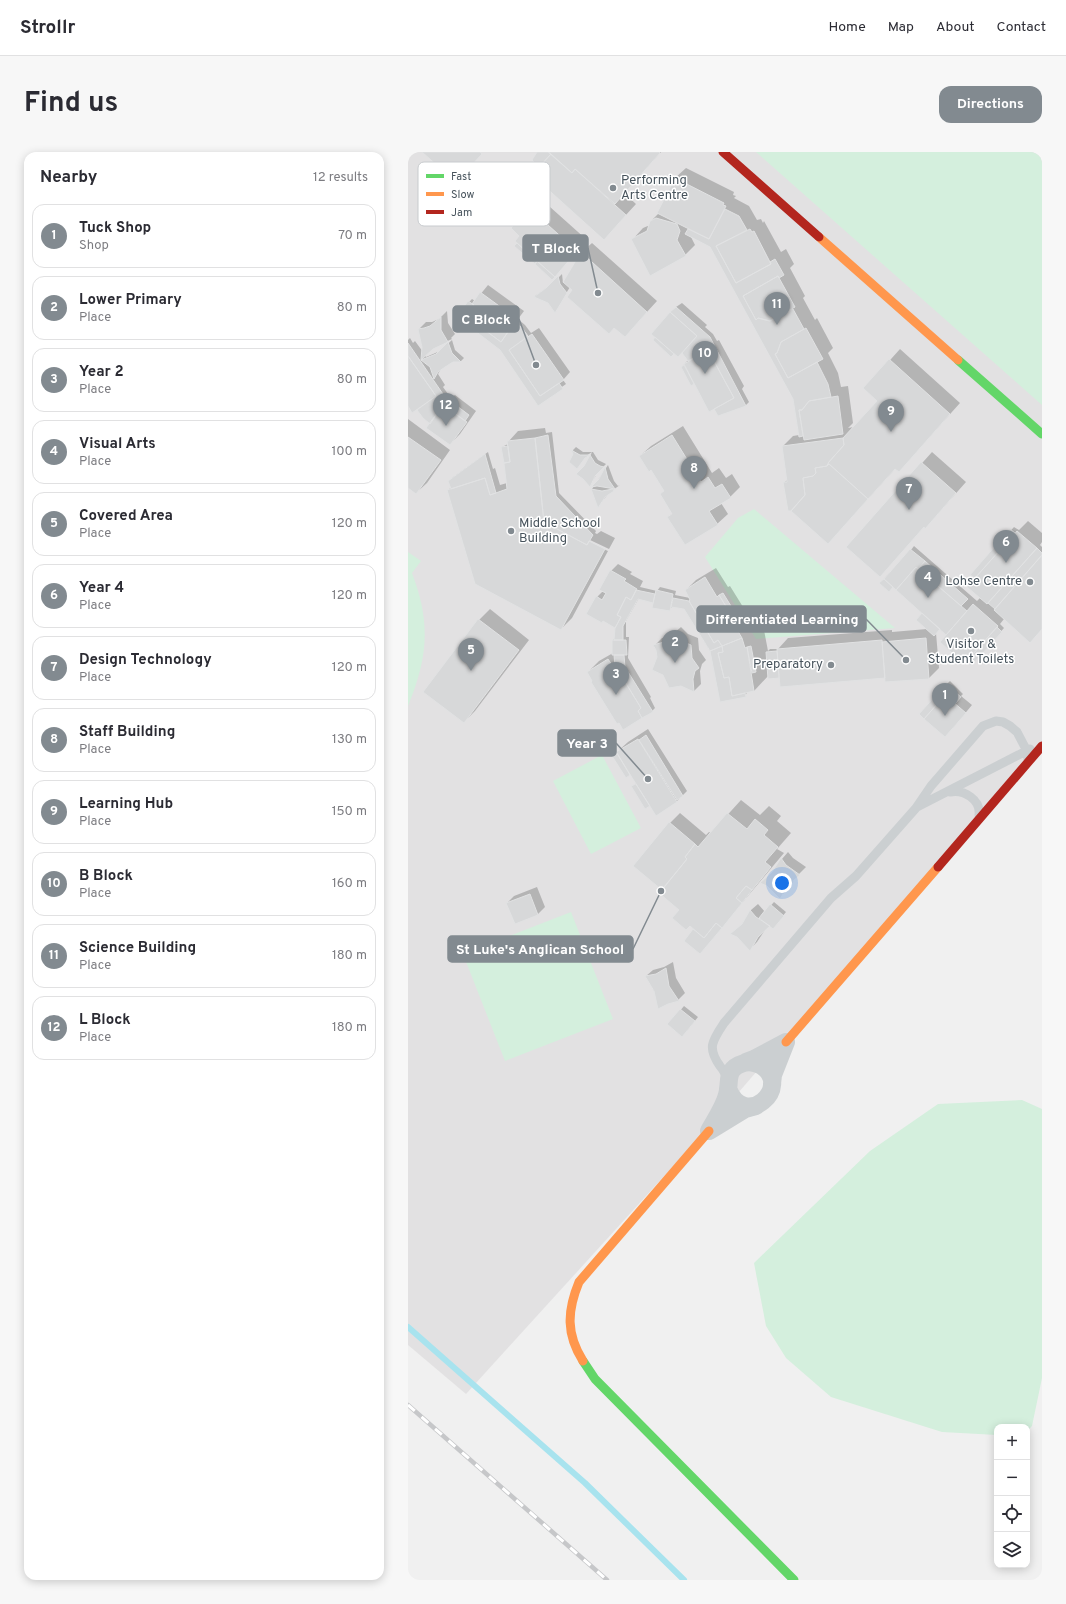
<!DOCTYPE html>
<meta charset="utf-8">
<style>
body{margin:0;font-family:Overpass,sans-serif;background:#f7f7f7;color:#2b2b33}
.controls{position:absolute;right:12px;bottom:12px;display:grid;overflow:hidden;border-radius:8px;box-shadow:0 2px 10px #0003}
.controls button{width:36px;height:36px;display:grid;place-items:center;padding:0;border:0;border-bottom:1px solid #e1e1e2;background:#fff;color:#2b2b33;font:20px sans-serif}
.you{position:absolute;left:374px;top:731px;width:14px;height:14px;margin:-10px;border:3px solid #fff;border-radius:50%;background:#1a73e8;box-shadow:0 0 0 6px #1a73e833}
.badge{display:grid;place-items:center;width:26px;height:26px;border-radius:50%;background:#828a90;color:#fff;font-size:13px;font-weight:700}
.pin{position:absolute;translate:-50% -33px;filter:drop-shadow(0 1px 2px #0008)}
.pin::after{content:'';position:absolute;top:21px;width:14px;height:12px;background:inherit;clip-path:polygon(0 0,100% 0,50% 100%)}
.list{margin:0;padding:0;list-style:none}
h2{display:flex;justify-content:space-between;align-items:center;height:52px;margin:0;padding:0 16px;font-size:17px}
h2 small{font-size:13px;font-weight:400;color:#7c7c81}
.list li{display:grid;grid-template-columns:26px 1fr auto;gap:12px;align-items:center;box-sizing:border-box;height:64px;margin:0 8px 8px;padding:0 8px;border:1px solid #e1e1e2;border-radius:12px}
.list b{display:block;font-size:15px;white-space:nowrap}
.list p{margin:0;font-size:13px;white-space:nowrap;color:#7c7c81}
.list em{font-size:13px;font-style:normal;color:#7c7c81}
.icon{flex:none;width:22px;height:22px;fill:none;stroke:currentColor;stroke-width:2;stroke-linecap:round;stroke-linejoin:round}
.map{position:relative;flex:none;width:634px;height:1428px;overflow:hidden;border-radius:12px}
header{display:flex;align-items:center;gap:24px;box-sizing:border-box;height:56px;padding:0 20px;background:#fff;border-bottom:1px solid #e1e1e2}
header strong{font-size:19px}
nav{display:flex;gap:22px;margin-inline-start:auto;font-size:14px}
.intro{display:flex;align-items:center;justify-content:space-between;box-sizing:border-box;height:96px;padding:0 24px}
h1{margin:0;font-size:28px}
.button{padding:10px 18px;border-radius:12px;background:#828a90;color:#fff;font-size:14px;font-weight:700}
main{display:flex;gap:24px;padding:0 24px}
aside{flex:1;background:#fff;border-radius:12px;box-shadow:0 2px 10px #0003}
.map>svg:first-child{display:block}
.education{fill:#e2e1e2}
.green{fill:#d4efdd}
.shadow{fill:#0003}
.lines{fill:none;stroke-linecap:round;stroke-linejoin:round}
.stream{stroke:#a8e3ee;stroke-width:6}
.building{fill:#d7d8d9;stroke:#e1e2e3}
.lane{stroke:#cbcfd1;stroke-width:9}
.street{stroke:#cbcfd1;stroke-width:18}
.fast{stroke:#63d668;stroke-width:9}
.slow{stroke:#ff974d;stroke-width:9}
.jam{stroke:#b3261e;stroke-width:9}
.rail-casing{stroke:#c6c7c9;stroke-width:4.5}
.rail{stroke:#fff;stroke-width:3;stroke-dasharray:9;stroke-linecap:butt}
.poi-dot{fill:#828a90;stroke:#fff;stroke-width:1.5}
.labels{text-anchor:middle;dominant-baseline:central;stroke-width:3;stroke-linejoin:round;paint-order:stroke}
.poi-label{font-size:13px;fill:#47535c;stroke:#fff;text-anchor:start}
.key{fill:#fff;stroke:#c8cbce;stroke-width:1}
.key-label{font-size:11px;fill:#47535c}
.leader{fill:none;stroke:#828a90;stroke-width:1.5}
.callout-dot{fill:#828a90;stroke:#fff;stroke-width:1.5}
.callout{fill:#828a90;stroke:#828a90;stroke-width:1.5}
.callout-label{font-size:14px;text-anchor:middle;font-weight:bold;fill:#fff}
</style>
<header>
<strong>Strollr</strong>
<nav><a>Home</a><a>Map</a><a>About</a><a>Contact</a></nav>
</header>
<div class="intro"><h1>Find us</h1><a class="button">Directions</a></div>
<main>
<aside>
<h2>Nearby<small>12 results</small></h2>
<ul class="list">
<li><span class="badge">1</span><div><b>Tuck Shop</b><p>Shop</p></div><em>70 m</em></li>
<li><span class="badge">2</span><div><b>Lower Primary</b><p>Place</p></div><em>80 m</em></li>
<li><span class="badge">3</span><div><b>Year 2</b><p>Place</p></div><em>80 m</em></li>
<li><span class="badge">4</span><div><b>Visual Arts</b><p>Place</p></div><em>100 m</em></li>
<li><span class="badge">5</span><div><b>Covered Area</b><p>Place</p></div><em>120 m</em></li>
<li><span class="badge">6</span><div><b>Year 4</b><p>Place</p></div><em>120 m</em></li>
<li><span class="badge">7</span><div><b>Design Technology</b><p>Place</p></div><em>120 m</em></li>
<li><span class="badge">8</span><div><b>Staff Building</b><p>Place</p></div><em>130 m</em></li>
<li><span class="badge">9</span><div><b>Learning Hub</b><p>Place</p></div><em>150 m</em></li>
<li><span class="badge">10</span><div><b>B Block</b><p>Place</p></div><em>160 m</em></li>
<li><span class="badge">11</span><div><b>Science Building</b><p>Place</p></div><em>180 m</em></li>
<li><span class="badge">12</span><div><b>L Block</b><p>Place</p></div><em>180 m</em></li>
</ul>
</aside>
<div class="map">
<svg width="634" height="1428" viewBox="0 0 634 1428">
<rect width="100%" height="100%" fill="#f0f0f0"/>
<path class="education" d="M0,0H634V590L298,978L58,1242L0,1193Z"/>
<path class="green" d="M348,0H634V253Z
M346,357L487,476L348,487L297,405L330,366Z
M0,400L13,409L4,421C23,471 20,505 0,554Z
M194,603L233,676L183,702L145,629Z
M163,760L205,867L97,909L55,802Z
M614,948L634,957V1226L624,1274L619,1279V1275H589V1283L534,1280L423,1245L378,1206L358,1174L346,1111L462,999L530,952Z"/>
<path class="shadow" d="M130,0H253L216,41L228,52L206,76L133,15L125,7Z
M278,16L326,40L325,43L328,44L326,46L341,54L349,68L353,67L355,71L356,69L373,100L378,97L386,112L382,116L397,144L395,146L407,168L409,166L425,196L420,201L430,221L433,235L440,234L445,271L440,276L446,275L471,249L457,236L492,197L552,251L501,308L488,316L420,391L376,331L380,327L375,294L385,284L391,283L386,247L303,94L282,83L287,93L277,103L225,87L235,76L242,73L243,69L251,61L267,26Z
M132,46L179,88L144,126L107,94L110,91L121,56Z
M184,91L249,149L217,184L207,175L201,181L162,135L147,159L141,150L127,144L143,133L154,122L155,131L173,101Z
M80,133L116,159L110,167L117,173L123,181L131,176L162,220L155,228L158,232L130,252L61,150L64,147L67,149Z
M274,151L299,173L297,175L305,182L309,189L311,188L336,234L334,237L341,250L338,253L310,262L287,231L283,232L274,215L280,208L274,200L266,201L263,204L246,188L268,155Z
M39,159L40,171L47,182L43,186L44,187L24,196L17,203L18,205L32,199L44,188L47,198L56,206L53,209H45L33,217L30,222L37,233L35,235L40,242L44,245L47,243L68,259L52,282L42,292L10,258L13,253L0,252V188L2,186L5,191L7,189L15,200L11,177L18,170H24L31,167Z
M0,267L42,298L19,331L8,341L0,335Z
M275,274L304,321L311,316L318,326L324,322L332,335L322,345L313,351L320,362L309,372L260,365L265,361L253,342L257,338L244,317L232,304L243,294Z
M137,276L138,281L144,280L151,341L188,379L187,381L189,382L193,379L207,386L201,397L182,388L180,390L200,399L164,466L153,477L40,338L44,335V326L80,300L85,317L87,316L92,333L99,331L94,295L100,292V290L110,279Z
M168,295L175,300H185L190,308L198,312L190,320L182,333L177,315L184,300L178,304L166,302L165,298Z
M524,300L558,330L527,365L516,375L439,395Z
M200,313L206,329L210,334L212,333L202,340L190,354L184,337Z
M620,369L634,381V390L632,393L634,395V477L622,489L596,467L592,472L596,476L563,513L558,508L540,482L532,476L528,481L531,516L521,526H361V523L346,539H340L337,544L302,499L277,457L265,454L261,458L247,450L231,446L218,469V485H221L220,506L243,545L242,546L247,556L244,559L185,528L180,520L191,509L205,501V488L207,486L208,476L189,445L195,439L203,419L210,412L224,420L222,422L235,429L232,435L249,439L252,435L268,439L267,443L282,446L278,438L288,428L308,416L320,435L322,434L340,463L338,465L343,473L352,469L354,478H356L360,499L362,497H370L380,486L484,478V480L519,477L515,461L485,434L472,431L503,398L506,394L569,449L573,445L571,423L564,422L606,375L611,378Z
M82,457L121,488L67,559L56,570L17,540L71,468Z
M273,475L280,482L290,486L291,498L298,508L294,512L292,519L293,532L286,539L274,533L250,505L249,497L247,493L254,486L264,483Z
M542,529L555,542L553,544L564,553L544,577L538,533Z
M240,577L279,639L269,649L248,662L242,653L224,635L228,631L222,621L218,625L209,600L220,590Z
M333,648L352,663L361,654L373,664L369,669L383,681L369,697L376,701L292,801L278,789L287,777L273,758L260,732L262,671L272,661L298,683L301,680L303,681Z
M380,700L385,706L398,715L390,723L372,746L366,719L374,707Z
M129,735L137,755L130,762L107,771L99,751L106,744Z
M366,750L378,760L368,772L359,775L349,790L342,797L336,770L343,758L350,752L357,760Z
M265,810L268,826L277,841L270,848L246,839L238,824L245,818L256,815Z
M276,854L290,865L278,880L261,872Z"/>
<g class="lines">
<path class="stream" d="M0,1175L177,1331L276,1428"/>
</g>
<path class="building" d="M14,0H72L74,2L51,27L42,25Z
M129,0H141L143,2L131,15L124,8Z
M140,0H251L252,1L207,52L167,17L164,21Z
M143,2L164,21L167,17L218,63L196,88L124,23Z
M267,26L316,51L315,53L318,54L301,87L249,61Z
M121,56L169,99L147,125L129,109L127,112L121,107L123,104L107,89L111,84L103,76Z
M317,57L331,64L339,78L308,94L328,131L363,112L362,110L367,107L376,123L371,126L370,124L335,144L348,168L350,166L362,169L385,157L396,177L373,190L369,201L367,202L380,226L409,210L420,232L423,245L401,249L394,258H391L395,284L391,285L385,247L302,95L277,82L280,77L301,87Z
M248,66L269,72L272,79L269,88L278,104L242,124L223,87L239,79L242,69Z
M342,77L344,80L346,79L363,112L328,131L308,94Z
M109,91L123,104L121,107L106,94Z
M173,100L239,160L217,185L206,176L201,182L159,145L164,138L155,130Z
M129,109L147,125L144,128L127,112Z
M150,124L152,132L159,141L147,161L140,151L126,145L138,136Z
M370,124L387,155L362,169L350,166L348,168L335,144Z
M72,140L109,167L93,190L58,164L66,153L64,152Z
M60,149L66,153L58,164L93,190L107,170L114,176L120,184L101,198L132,244L151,231L155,237L130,254L92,198L49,165Z
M268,155L302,185L338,254L310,264L306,257L326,246L300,198L280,209L274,201L289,184L262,160Z
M262,160L289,184L270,205L243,182Z
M33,165V178L40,190L25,197L13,208L14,195L10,177L16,176L22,174Z
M398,176L415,207L380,226L367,202L369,201L373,190Z
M124,182L156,228L132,244L101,198Z
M247,185L266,202L263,205L245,188Z
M40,190L44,201L53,210H45L37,215L30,220L26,227L22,215L13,208L28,202Z
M0,191L37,245L61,263L57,269L35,253L22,272L15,266L9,258L28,244L0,204Z
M300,198L326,246L301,260L276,212Z
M0,204L28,244L4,261L0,254Z
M481,207L542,262L491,320L487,317L460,347L420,311L436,293L435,286L469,249L455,236Z
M276,213L286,232L283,234L273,215Z
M430,244L435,282L396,288L391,258H394L401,249Z
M35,253L59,270L42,293L18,276Z
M140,283L148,344L185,383L179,393L136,370L127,286Z
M264,283L293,330L300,325L307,336L314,332L323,346L301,359L310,373L277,393L259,365L264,362L252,342L256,339L243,318L241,320L231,304Z
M0,285L33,308L8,342L0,336Z
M127,286L136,370L179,393L181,389L197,397L153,478L67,432L39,338L77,326L82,343L99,337L96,311L102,310L99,289Z
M435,286L436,293L420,311L419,314L407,316L408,321L405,324L395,326L397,343L383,359H380L375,330H379L374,294Z
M100,294L102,310L96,311L93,295Z
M163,298L172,303H182L177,306L169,317L161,310L165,302Z
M77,302L88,341L82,343L77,326L43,337L40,329Z
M182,303L187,311L192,314L196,315L187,324L182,335L175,327L168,322L176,314Z
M513,310L548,341L517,377L516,375L472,425L438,395Z
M421,312L460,347L420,392L383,359L397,343L395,326L405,324L408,321L407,316L419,314Z
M197,315L200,327L207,337L189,334L183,335L191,327Z
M183,337L194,339L205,337L206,339L197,345L190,356Z
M602,377L607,381L567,426L562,423Z
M609,379L629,396L579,452L559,435Z
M629,396L634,401V403L587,457L580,451Z
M502,397L517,409L510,417L508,415L488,438L476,427Z
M634,403V477L622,491L586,458Z
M517,409L560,447L553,454L510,417Z
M508,415L559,459L538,483L488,438Z
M202,418L218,427L216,429L229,437L223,448L218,445L209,463L213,465L207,476L195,469L194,471L178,462L188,444L194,448L198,441L191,438Z
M297,425L309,445L311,443L330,474L328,476L334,486L314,494L310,488L306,491L281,449L282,448L277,438Z
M476,427L485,435L481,440L471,431Z
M228,438L247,442L245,451L230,447L215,474V488H206L207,476L213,465L209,463L218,445L223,448Z
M248,438L265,442L262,459L244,456Z
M315,441L334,472L330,474L311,443Z
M265,446L281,449L306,491L310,488L314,494L302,499L276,457L263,455Z
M565,452L590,474L556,512L532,490Z
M514,461L532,477L526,484L508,468Z
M70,467L111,498L56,571L15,540Z
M589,475L594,480L563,514L558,510Z
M265,481L273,489L283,493L284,506L291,516L287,519L285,527L286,540L273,534L261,536L255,523L244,518L249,505L248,498L245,493L256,490Z
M334,486L337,496L339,495L346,539L324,544L321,525L316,526L310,501L315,500L314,494Z
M518,486L521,527L477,530L474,490Z
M204,488H218L219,503H204Z
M474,488L477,526L372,535L369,497Z
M314,494L315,500L310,501L316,526L321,525L324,544L337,541L338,545L312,550L302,499Z
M343,494L348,520L344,521L339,495Z
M369,499L371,526L360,527L358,500Z
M206,503H216L217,515L245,560L234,566L230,559L233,556L208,515H207Z
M200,507L206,516L208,515L233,556L230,559L234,566L215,578L211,571L209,572L183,530L184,529L179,520Z
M538,532L553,545L547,552L537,543L516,567L511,562Z
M537,543L558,561L537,585L516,567Z
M238,583L275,644L269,648L231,588Z
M230,587L269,650L248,664L208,600Z
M209,601L222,623L218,626L204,604Z
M228,632L242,654L237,657L223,634Z
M319,661L339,677L347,667L360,678L356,683L370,695L357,710L363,715L344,738L338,734L328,746L334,751L314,776L308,771L296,786L282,774L278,778L264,766L271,758L251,741L279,707L277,705L287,692L290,695Z
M261,670L287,692L277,705L279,707L254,738L225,714Z
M373,706L378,713L392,723L380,733L372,747L359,734L352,731L364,720Z
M338,734L344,738L334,751L328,746Z
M122,742L130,763L107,772L98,751Z
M362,752L376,764L365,777L351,766Z
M342,758L348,765L362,774L350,785L342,799L329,785L322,782L334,772Z
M308,771L314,776L292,802L276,789L285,777L296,786Z
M258,816L261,834L271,849L260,852L250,857L246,839L237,824L248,822Z
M272,857L287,869L274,885L259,872Z"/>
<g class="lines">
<path class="lane" d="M542,640C556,637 573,648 571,663
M509,655L622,597
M319,928C318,922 316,919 312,914C299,896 304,889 316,871L423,746L448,724L508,656L523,634L575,574L588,569L595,570L602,574L609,580L619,599L620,607"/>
<path class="street" d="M338,910L346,907L378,890L365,923L364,932
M320,937C337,979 385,935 354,914C348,911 342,909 336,911C316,917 323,929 319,943C316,955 307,968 301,979L337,957L348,954"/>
<path class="fast" d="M550,208L634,282
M175,1209L187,1227L386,1428"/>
<path class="slow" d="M411,85L550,208
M378,890L530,715
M175,1209C158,1182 159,1159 171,1130L301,979"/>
<path class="jam" d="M315,0L411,85
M530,715L634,594"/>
<defs>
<path id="rail" d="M0,1253L199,1428"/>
</defs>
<use href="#rail" class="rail-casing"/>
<use href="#rail" class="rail"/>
</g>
<g class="poi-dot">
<circle cx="205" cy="36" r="4"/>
<circle cx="103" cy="379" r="4"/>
<circle cx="622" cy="430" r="4"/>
<circle cx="563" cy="479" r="4"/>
<circle cx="423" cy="513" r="4"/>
</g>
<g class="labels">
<g class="poi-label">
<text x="213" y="29">Performing<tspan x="213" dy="15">Arts Centre</tspan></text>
<text x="111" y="372">Middle School<tspan x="111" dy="15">Building</tspan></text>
<text x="614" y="430" text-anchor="end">Lohse Centre</text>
<text x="563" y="493" text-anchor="middle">Visitor &amp;<tspan x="563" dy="15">Student Toilets</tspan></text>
<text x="415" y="513" text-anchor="end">Preparatory</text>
</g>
</g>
<rect x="10" y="10" width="132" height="64" rx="6" class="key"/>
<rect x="18" y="22" width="18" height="4" fill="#63d668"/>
<rect x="18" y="40" width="18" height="4" fill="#ff974d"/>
<rect x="18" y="58" width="18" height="4" fill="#b3261e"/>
<g class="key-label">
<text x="43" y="28">Fast</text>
<text x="43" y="46">Slow</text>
<text x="43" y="64">Jam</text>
</g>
<path class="leader" d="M190 141L180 96M128 213L111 167M498 508L458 467M240 627L208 591M253 739L225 797"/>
<g class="callout-dot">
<circle cx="190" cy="141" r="4"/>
<circle cx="128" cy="213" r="4"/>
<circle cx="498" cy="508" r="4"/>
<circle cx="240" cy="627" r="4"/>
<circle cx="253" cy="739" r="4"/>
</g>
<g class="callout">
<rect x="115" y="83" width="65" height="26" rx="4"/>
<rect x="45" y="154" width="66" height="26" rx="4"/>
<rect x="289" y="454" width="169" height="26" rx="4"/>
<rect x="150" y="578" width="58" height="26" rx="4"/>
<rect x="40" y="784" width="185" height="26" rx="4"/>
</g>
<g class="callout-label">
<text x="148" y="101">T Block</text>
<text x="78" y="172">C Block</text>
<text x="374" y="472">Differentiated Learning</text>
<text x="179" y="596">Year 3</text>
<text x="132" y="802">St Luke's Anglican School</text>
</g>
</svg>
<div class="controls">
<button>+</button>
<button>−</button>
<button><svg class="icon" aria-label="locate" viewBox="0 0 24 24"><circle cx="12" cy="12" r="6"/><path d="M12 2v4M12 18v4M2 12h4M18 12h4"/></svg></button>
<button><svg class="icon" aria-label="layers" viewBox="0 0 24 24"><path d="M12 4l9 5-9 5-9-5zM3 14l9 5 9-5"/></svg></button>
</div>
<div class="you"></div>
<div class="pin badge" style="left:537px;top:564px">1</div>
<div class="pin badge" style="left:267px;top:511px">2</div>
<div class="pin badge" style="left:208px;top:543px">3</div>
<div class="pin badge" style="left:520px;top:446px">4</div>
<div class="pin badge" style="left:63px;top:519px">5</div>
<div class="pin badge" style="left:598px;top:411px">6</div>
<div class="pin badge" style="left:501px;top:358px">7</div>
<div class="pin badge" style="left:286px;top:337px">8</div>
<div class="pin badge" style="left:483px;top:280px">9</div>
<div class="pin badge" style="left:297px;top:222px">10</div>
<div class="pin badge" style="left:369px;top:173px">11</div>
<div class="pin badge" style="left:38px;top:274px">12</div>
</div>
</main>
